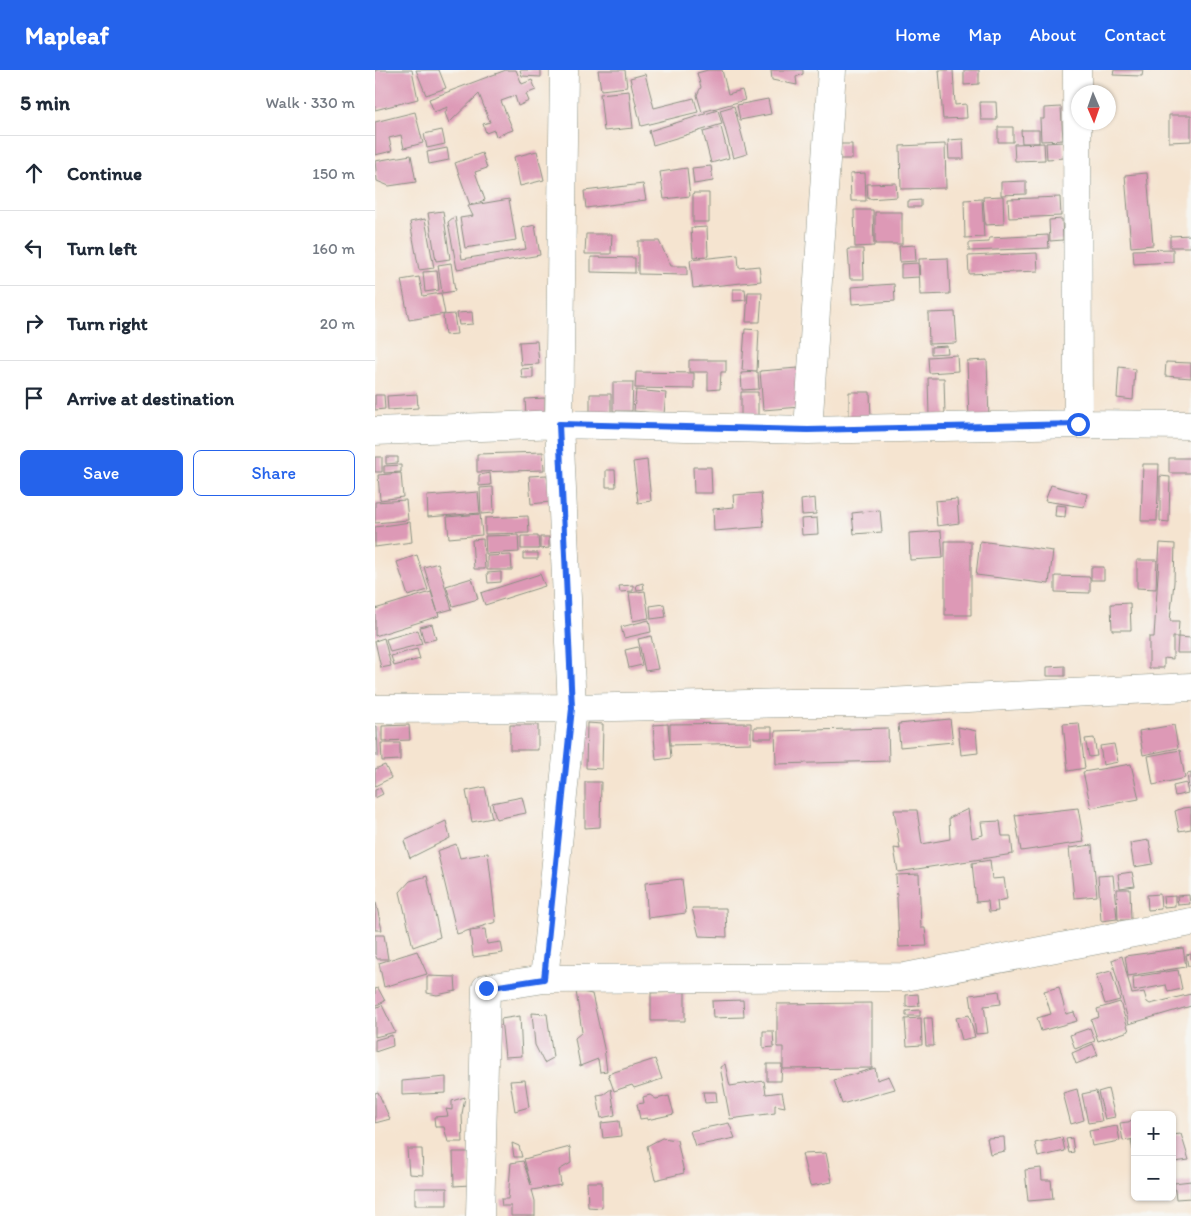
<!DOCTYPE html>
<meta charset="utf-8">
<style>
body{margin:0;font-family:Itim,sans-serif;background:#f6f6f7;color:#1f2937}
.controls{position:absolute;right:15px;bottom:15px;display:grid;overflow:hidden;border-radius:8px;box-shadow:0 1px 4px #0004}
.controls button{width:45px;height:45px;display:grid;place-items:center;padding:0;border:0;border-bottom:1px solid #e0e1e3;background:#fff;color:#1f2937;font:25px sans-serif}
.compass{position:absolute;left:696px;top:15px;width:45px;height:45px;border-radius:50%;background:#fff;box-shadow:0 1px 4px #0004;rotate:178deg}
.stop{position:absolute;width:15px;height:15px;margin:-11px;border:4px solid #2563eb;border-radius:50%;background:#fff}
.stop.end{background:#2563eb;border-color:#fff;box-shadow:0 1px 5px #0008}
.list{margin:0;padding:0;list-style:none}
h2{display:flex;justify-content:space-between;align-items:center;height:65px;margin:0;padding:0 20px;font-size:21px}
h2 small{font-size:16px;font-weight:400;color:#747a83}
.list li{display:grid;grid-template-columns:32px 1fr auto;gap:15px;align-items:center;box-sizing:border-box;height:75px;padding:0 20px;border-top:1px solid #e0e1e3}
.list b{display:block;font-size:19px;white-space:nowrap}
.list em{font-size:16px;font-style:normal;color:#747a83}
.actions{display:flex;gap:10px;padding:15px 20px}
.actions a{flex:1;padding:11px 0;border:1px solid #2563eb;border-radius:8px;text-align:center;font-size:18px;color:#2563eb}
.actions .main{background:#2563eb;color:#fff}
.icon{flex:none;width:28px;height:28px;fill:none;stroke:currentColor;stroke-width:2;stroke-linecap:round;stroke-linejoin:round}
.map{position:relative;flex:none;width:816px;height:1146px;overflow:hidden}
header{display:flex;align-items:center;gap:30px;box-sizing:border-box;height:70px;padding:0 25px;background:#2563eb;color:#fff}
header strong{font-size:24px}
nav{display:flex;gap:28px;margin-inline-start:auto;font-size:18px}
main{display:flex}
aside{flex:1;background:#fff}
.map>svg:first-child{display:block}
.building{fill:#dd99b6}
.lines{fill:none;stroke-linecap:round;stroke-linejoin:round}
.minor-casing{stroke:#8a9082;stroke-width:29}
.minor{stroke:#fff;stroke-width:28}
.route{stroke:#2563eb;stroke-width:6}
</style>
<header>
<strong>Mapleaf</strong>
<nav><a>Home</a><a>Map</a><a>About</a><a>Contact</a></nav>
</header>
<main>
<aside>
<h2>5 min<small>Walk · 330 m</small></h2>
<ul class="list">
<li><svg class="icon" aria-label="ahead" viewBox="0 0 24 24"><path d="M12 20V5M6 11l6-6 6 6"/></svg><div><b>Continue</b></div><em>150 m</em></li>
<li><svg class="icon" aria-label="left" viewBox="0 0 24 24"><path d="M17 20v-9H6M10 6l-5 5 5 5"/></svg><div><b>Turn left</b></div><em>160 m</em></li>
<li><svg class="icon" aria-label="right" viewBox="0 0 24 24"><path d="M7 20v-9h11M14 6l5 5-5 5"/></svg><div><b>Turn right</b></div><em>20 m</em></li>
<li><svg class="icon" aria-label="arrive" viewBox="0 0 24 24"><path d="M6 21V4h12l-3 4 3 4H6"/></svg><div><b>Arrive at destination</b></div></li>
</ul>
<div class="actions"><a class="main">Save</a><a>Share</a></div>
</aside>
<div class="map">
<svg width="816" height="1146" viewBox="0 0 816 1146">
<rect width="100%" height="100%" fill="#f6f6f2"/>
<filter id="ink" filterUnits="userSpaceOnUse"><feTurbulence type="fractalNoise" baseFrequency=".02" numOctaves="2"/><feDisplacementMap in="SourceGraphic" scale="10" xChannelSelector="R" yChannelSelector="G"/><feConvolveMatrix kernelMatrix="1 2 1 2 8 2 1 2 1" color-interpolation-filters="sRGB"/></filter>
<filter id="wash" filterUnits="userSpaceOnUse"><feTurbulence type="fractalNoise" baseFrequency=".0096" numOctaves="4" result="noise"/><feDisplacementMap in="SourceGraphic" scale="20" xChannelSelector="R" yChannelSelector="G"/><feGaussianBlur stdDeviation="1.12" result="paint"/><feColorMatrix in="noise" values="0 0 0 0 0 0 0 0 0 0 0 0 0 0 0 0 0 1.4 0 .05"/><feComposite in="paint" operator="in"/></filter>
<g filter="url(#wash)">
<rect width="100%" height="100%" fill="#f5e4d0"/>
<g id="blocks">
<path class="building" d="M0,0H37L43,29L0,40Z
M41,0H64L71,18L51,25Z
M131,0H141L147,14L157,10L161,20L151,24L154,31L143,36L140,26L126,31L138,60L121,66L119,60L111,63L108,54L115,52L104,24L74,53L70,43L73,37L59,42L54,29Z
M145,0H166V7L147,6Z
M223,0H250L252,17L226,20Z
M333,0H347L353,24L367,20L370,30L327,42L322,25L326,17L322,3Z
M396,0H428V4L421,7L422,15L397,10Z
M564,0H578L580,35L591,34L592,48L568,49Z
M589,0H604V14L589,15Z
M739,0H768L767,6L738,5Z
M270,4L279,38L319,28L323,42L266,56L255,8Z
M254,21L258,58L229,61L225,24Z
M393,29L396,44L365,50L362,35Z
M605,32H621L622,50H606Z
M359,36L372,84L358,88L345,40Z
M686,37L688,70L666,71L665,49H669V38Z
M343,40L347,54L278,75L274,61Z
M40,42L48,73L29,78L26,65L14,68L17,81L0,85V52Z
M794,45H816V71L794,72Z
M346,57L354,88L336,93L328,62Z
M623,57H638V72H623Z
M67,60L70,74L52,78L49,64Z
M646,60H664V73H647Z
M588,69L589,89H574L573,70Z
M688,72L689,88L672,89L671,73Z
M669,73L670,90L640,91L639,74Z
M463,74H477V89H463Z
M570,74L571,118L526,119L525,76Z
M72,78L74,90L54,94L52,82Z
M162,81L169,110L145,116L139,87Z
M107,83L112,98L100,102L110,130L95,135L80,93Z
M36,85L41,112L14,116L2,111L0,91Z
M336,96L338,111L319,114L317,98Z
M312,98L315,126L289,129L285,102Z
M490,103L491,131H476L475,104Z
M772,103L778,175L756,177L750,105Z
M651,111V124L626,125V112Z
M521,113L522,127L493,129L492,114Z
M268,114L271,130L211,138L209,121Z
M318,123H334V152H318Z
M628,126L629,154L610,155L608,127Z
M685,127L686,146L634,148L633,129Z
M134,129L141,170L90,178L85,148L98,146L93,136Z
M607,129L609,167L590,168L589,130Z
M546,130V137H533V131Z
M479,140H498L499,176L480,177Z
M68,141L75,189L61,191L53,143Z
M500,142H527V174H500Z
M80,146L87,189L151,179L147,158L160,155L165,185L82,199L73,152Z
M50,149L59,198L44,200L35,152Z
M687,149L688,170L675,171L674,150Z
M332,157L333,186L318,187L316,158Z
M211,164H237L236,184H210Z
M673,165L674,178L594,181V173L614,172V168Z
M816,165V177H795V166Z
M263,171H284L296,196H312V205L263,204Z
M540,175L541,191L525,192L524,176Z
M473,179H488L489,209H475Z
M798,179V192L759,194L758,180Z
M662,183L663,201L594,204L593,186Z
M363,185L364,198L384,196L386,211L318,218L315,190Z
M216,187L260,188V203L216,202Z
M573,188L575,224L545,225L544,189Z
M76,193L80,221L67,223L63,195Z
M543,193L544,207L526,208V194Z
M62,201L64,220L50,222L48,202Z
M44,207L48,226L66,223L70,244L34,250L26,210Z
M519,214L520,231L477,234L476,217Z
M358,219H370L371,230L358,231Z
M373,222H387L385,252H371Z
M97,242L98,254L84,255L82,243Z
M580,242L582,273L554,274L553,243Z
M79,244L82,264L70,265L68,245Z
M370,259L384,260L382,301L367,300Z
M162,271L164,294L146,295L144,272Z
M572,276L573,283L556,284V277Z
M582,285L583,301L554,303L553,287Z
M314,290H351V302H346L345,319L333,320V302H314Z
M612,290L614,349L594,350L592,291Z
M791,292L816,293V308L790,306Z
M744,297L760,299L758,330L742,328Z
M158,298V308H147L146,299Z
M423,298L426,337L388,340L385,301Z
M261,302L319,303V319L260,318Z
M383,302L384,319L367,320L366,303Z
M553,308H569L570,345L554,346Z
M238,312H258L257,341H238Z
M261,320L291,323L289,344L259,341Z
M366,322H383V348L366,347Z
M474,322H495L496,349L474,350Z
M42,324L43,338L13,340L12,326Z
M215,324H236V342L215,343Z
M0,325H9L10,339L0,340Z
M170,328V344L151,346L150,329Z
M168,382L169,400L102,402V384Z
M0,387H7V402H0Z
M11,387H23V393L11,394Z
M794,388H816V403H794Z
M272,390L276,431L263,433L258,392Z
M768,394H784L782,451H766Z
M26,395V402L9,403V396Z
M318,397H336L337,423H319Z
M231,400H240L241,417H231Z
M26,403L28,427L5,430L3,405Z
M115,403L116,415L104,416V405Z
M172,405L175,432L156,434L154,406Z
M785,406L795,407L794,452L785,451Z
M676,415L712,424L709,437L670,431Z
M118,417L119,443L106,444L105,418Z
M103,422L105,443L53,447L52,426Z
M386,423L389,457L339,461L338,439L359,437L358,425Z
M440,428L441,444L427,445L426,430Z
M582,429L584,453L562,456L560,431Z
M31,430L33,450L0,453V432Z
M681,435L691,436L690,447L680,446Z
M505,440L507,462L479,464L477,443Z
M105,444L107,465L74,468L72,447Z
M153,446L154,463L110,464V448Z
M442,448L443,464L427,465L426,449Z
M35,452L37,472L0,477V457Z
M566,461L568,488L535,490L534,463Z
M143,465L144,482L111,484L110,466Z
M146,466H163L164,479H146Z
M165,467H174V478L165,479Z
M108,469L110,499H99L97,470Z
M570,471H596V545H570Z
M605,471L678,481L674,514L601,505Z
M785,473L800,474L799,512L795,551H804L803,567H798V589L789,588V598H774V567H779Z
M148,483H163V489H148Z
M42,485L53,520L33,526L22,492Z
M136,485L137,500H112V486Z
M762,490H782L781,519L762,518Z
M63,493L77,539L63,543L49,497Z
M716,497H729V510H716Z
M126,502V512L113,513L112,503Z
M165,504L170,516L110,535L106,523Z
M680,506L715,507V523L680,522Z
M97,508L103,529L78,536L71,516Z
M268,513L269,519L262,520L261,515Z
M258,515V521L245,522L244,516Z
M270,521L274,548L258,551L254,523Z
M56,522L64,546L0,566V539Z
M755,533L756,560H737L736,534Z
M289,534L291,547L276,549L275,536Z
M274,550L276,562L249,568L246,557Z
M57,554L61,569L49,572L45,557Z
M43,560L47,574L15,582L11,569Z
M276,566L283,599L270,601L263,569Z
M803,567L816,568V583H802Z
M9,568L16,596L6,598L0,571Z
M263,577L267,595L254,598L250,580Z
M42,579L45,589L19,596L16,586Z
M690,596V606H672V597Z
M575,649L578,672L525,677L523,654Z
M212,653L228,654L227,699L211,698Z
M376,653V673L295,675V654Z
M704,653L710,698L693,701L688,654Z
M293,654L296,688L281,690L278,655Z
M34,655L35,670L7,671V656Z
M135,655H163V680H135Z
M799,655L803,678L768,685L764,661Z
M0,656H2L3,686H0Z
M379,657H397V668H379Z
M583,657L601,661L603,683L586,685Z
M513,658L514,691L401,694L400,661Z
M719,668L722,686L714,687L710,669Z
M6,673H25V690L7,691Z
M739,674L743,692L728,695L725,676Z
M805,680L810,708L778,715L773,686Z
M756,694L764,729L716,738L708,702Z
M10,695L16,708L0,716V699Z
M816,703V718H814L812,704Z
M210,712H226L225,757L210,758Z
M811,713L813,723L800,726L798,716Z
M110,717L117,748L97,752L91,721Z
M5,718L8,724L0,728V720Z
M147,727L151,743L121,749L117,733Z
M816,737V759L804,761L800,741L808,738Z
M703,738L709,772L646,781L640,745Z
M593,739L597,768L608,765L606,752L625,751L627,766H636L638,784L523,802L519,778L525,779L519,740H542L547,774L575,769L574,748Z
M71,751L75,768L35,788L29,771Z
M774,770L778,794L759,797L755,773Z
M81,774L85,788L113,783L121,852L82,864L62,781Z
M717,775L722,826L699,828L694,778Z
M615,790L617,809L629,808L632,829L622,831L623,841L614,842L613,831L601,832L597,793Z
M757,802L760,816L745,818L743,804Z
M544,804L546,858H550L552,876L524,877L521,805Z
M738,805L742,849L726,851L723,806Z
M52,806L65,867L38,877L25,822L35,811Z
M307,809L311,843L273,848L270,813Z
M742,819H755L756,850H743Z
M785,824L786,839L773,840L772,825Z
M814,825L815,834L803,835L802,826Z
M800,826V836L789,837L788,827Z
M0,833H1L7,860H0Z
M317,838H351L352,867L324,866Z
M110,859L112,874L126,872L128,883L98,887L95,861Z
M0,865H9L13,889H2L0,884Z
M808,878L811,897L753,906L750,886Z
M42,881L52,904L9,917L4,893Z
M816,884V896H813L811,885Z
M747,886L757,924L769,922L772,932L775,934L816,924V936L754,954L737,890Z
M803,900L807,919L793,922L791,915L759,921L758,907Z
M736,901L745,930L730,934L721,905Z
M52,906L80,907L81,921L62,925L52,923Z
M684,917L691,944L699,942L702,951L666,961L662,948L676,944L669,921Z
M3,918L10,931L0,936V919Z
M201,921L217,924L229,978L232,1001L225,1002L223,989L205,996L200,968L207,962Z
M624,921L626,934L609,936L613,963L601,964L595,925Z
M310,922V951H276V923Z
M543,924L544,936L531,937V925Z
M368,930L369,947L338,948L337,931Z
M745,932L754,961L723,971L716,950L724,947L722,939Z
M497,933V998L408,999V977H402V934Z
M7,935L20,962L0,967V938Z
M545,940V946H531V941Z
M157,943L172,944L178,988L169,993L160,975Z
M594,945L600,967L587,970L581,948Z
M145,946L147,986L130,987L126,949Z
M546,948L547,975L532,976L530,949Z
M549,948H557L559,976H551Z
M715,958L720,971L700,979L695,965Z
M388,961H398L399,977L388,978Z
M17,965L18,976L0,982V970Z
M718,974L723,985L701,994L697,983Z
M280,989L287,1009L259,1018L257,1015L239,1021L233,1004Z
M350,994L355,1016L389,1011L391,1024L407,1022L410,1037L400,1035V1043L355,1049L345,997Z
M392,994H407L406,1011H392Z
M500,998L502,1010L514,1006L520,1019L467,1034L459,1010Z
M71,1007V1023L27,1025V1011Z
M150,1010L154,1037L140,1041L135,1011Z
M236,1019L240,1045L226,1048L222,1025L229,1024Z
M702,1019L709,1050L696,1054L688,1023Z
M733,1019L740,1047L730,1049L723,1022Z
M721,1021L727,1051L713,1053L707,1024Z
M3,1022L15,1049L0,1053V1023Z
M328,1022H341L342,1032L330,1033Z
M275,1025L281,1029L294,1026L299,1044L272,1050V1048L265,1049L262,1034L269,1033L268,1027Z
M90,1027L87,1044L88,1072H73L69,1057H60L59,1047L73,1046L71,1039L77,1040V1031Z
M244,1051L246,1066L228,1068L226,1053Z
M760,1051V1069L748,1071L745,1053Z
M354,1053L360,1068L320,1076L315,1061Z
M742,1056L745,1071L717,1076L714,1061Z
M806,1064L814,1090L799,1092L797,1088V1065Z
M629,1067L630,1081L615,1084L612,1068Z
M687,1067L690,1081L663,1087L660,1073Z
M287,1068L302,1070L309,1103L280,1110L272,1076Z
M697,1068L699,1082L694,1083L691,1069Z
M760,1070V1084H759L756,1071Z
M137,1073L144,1076L147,1087H139Z
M195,1077L196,1093L184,1100L186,1115L157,1120L160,1131V1146H136V1136H127L126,1129H133L136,1093L148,1091L156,1115L149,1089Z
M32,1079H47L48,1105L34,1104Z
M78,1082H93L95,1115L79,1116Z
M451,1083L457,1112L435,1116L427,1084Z
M666,1098L667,1110H676L678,1129L653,1131L650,1100Z
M816,1111V1128L801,1129L799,1113Z
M212,1112H227V1138L213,1137Z
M40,1118H72V1135H40Z"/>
</g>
</g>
<g filter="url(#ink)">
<use href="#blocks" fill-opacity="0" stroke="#8a9082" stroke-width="1"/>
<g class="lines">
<defs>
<path id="minor" d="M702,0L703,354
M433,360L457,0
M0,361L184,354L433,360L703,354L816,355
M0,639L197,638L414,633H492L816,617
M169,909L197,638L184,354L189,0
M105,1146L111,918L169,909L530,907L816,852"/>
</defs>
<use href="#minor" class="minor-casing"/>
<use href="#minor" class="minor"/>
</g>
</g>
<g class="lines" filter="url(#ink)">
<path class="route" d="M111,918L169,909L197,638L184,354L433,360L703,354"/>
</g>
</svg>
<div class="controls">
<button>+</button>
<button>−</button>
</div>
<svg class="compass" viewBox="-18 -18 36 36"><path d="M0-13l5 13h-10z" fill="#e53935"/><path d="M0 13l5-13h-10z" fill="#747a83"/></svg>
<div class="stop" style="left:703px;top:354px"></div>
<div class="stop end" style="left:111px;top:918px"></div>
</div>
</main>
